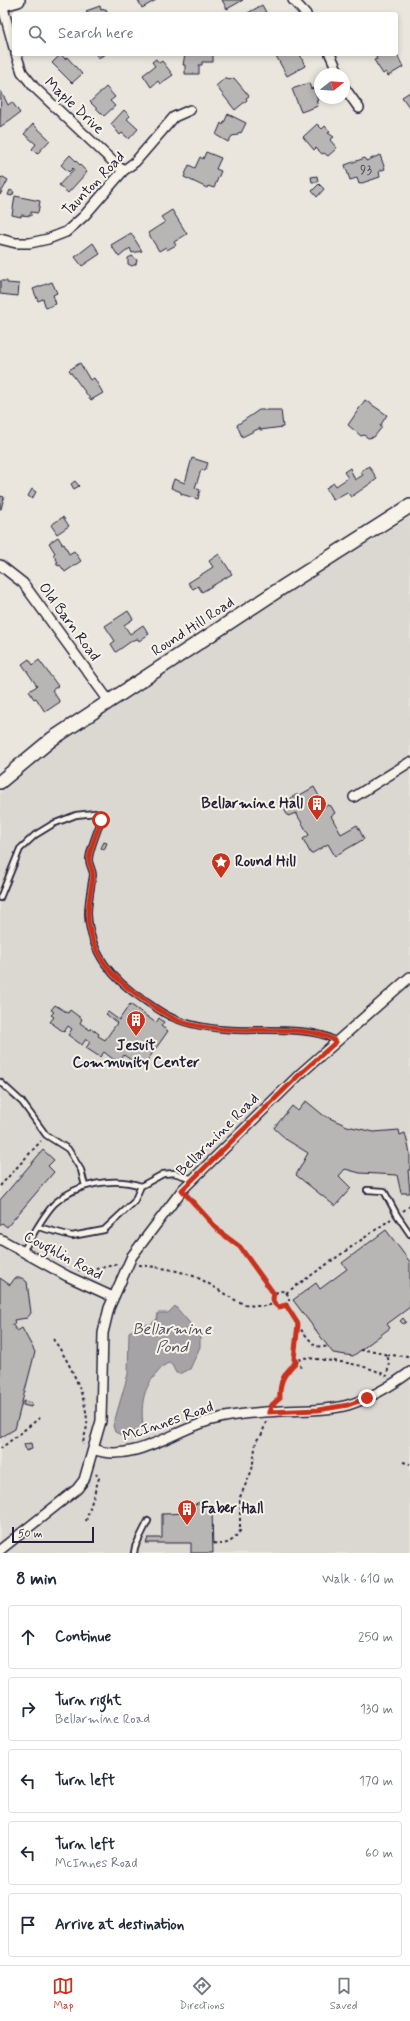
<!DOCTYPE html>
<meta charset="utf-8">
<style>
body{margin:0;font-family:Mynerve,sans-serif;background:#f6f6f7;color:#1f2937}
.compass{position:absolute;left:314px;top:68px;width:36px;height:36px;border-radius:50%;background:#fff;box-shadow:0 2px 6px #0003;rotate:73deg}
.scale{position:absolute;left:12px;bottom:10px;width:82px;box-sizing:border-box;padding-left:4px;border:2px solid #22223b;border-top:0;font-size:11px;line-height:14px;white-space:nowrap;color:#22223b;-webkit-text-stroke:3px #f7f3e8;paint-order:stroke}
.stop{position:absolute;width:12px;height:12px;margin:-9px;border:3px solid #c8321e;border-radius:50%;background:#fff}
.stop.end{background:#c8321e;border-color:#fff;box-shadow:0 1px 4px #0008}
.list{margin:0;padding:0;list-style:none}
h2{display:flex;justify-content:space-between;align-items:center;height:52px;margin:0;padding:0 16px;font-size:17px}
h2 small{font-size:13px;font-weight:400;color:#747a83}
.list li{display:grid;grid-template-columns:26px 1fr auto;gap:12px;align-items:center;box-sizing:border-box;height:64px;margin:0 8px 8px;padding:0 8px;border:1px solid #e0e1e3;border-radius:4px}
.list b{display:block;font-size:15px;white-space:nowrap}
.list p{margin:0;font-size:13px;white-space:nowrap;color:#747a83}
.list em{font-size:13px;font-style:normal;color:#747a83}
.icon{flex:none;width:22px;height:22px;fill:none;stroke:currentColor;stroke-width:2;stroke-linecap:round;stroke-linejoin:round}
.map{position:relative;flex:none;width:410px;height:1553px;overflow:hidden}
.search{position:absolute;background:#fff;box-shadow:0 2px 6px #0003;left:12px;right:12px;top:12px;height:44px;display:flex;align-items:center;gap:10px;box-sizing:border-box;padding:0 14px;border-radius:4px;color:#747a83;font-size:15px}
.sheet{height:412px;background:#fff}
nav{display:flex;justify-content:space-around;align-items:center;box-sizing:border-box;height:56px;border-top:1px solid #e0e1e3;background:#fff;font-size:11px;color:#747a83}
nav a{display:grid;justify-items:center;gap:2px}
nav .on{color:#c8321e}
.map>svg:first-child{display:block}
.built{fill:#dbd8d2}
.water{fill:#a6a3a6;stroke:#716f7b}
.building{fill:#b8b6b5;stroke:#22223b}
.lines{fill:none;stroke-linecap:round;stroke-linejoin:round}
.service-casing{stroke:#22223b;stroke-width:8}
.minor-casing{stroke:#22223b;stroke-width:12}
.secondary-casing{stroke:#22223b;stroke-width:16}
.path{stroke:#22223b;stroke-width:2;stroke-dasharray:3 3;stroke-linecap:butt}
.service{stroke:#f7f3e8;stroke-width:4.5}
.minor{stroke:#f7f3e8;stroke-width:9}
.secondary{stroke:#f7f3e8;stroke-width:13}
.route{stroke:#c8321e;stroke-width:5}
.labels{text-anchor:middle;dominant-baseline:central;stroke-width:4;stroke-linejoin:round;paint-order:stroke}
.number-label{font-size:13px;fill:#48475a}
.street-label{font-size:15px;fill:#22223b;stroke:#f7f3e8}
.poi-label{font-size:15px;font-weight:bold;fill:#22223b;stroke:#f7f3e8;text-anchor:start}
.water-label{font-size:16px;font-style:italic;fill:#504f60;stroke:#f7f3e8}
</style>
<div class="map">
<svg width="410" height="1553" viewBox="0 0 410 1553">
<rect width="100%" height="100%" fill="#eae6de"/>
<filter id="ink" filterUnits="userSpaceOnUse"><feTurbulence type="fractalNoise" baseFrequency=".025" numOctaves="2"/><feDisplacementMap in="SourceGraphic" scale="8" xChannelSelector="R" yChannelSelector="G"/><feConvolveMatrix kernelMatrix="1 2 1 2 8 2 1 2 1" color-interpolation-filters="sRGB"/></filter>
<g filter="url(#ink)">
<path class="built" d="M410,517V1553H0V793L87,720L211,639Z"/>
<path class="water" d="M175,1306L200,1335V1347L190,1369L182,1373H176L172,1365L169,1363C163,1365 161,1369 157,1373C142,1390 141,1405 143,1427L134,1437H126L115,1432L113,1426L128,1374L129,1332L142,1325L151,1324L157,1319L158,1313H168Z"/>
<path class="building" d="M138,0H156L142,8Z
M222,0H243L227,9Z
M262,5L267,14H246Z
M100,6L101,10L106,9L108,14H87L86,11Z
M396,52L403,67L388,76L386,72L383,74L374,60L377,59L375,55L396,54Z
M61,54L65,59L67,57L82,74L72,83L52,63Z
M96,54H106L98,58Z
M185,54H213V62H202V65H199V74H185V65H183Z
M275,54H300L305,66L287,76Z
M156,59L159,63L162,61L173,75L160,84L158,81L151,87L143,75L155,66L152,62Z
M226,77L229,80L234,78L249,96L246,98L247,100L235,110L216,86Z
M309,83L311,89L314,88L318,101H316L318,106L301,112L292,89Z
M106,87L115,97L110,101L115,106L104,116L90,102Z
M1,91L8,105L12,102L20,113L0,127Z
M410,92V106L409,107L402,97Z
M124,110L130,116L127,119L138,129L129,139L122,133L120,135L111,124Z
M228,114L246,123L241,133L239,132L238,135L232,136L228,142L216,135L221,123L223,125Z
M33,124L50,140L37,154L32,149L36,144L24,134Z
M317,124L322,129L325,126L330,132L328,133L334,137L330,140L337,148L328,156L324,153L322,154L316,148L314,150L303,137Z
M206,152L221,158L216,169L221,171L214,188L208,186L207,188L184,177L189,165L195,168L200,157L203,159Z
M70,155L87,172L68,193L59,185L74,169L73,168L69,172L61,165Z
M380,155L385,169L379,171L380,177L359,184L357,178L350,180L345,165L365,158L366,161Z
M317,176L318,182H312L311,177Z
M3,177L8,180L0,195V178Z
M319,184L324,189L317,197L312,191Z
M10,190L14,192L12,196L8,195Z
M15,196L40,201L38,213L31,212V216L21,215V217L12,215Z
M172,210L187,234L174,242L176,245L167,250L166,247L159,251L148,233L165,222L161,217Z
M131,233L142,251L132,253L130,248L119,257L111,245Z
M93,243L100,254L82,266L75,257Z
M132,256L137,260L136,264L132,266L128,264V258Z
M0,281H7V283L19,284L18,296L0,294Z
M52,282L57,293L53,295L56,304L46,308L43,299L38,301L33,289Z
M80,363L90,380L94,378L103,393L91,400L69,370Z
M365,400L387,415L380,426L382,427L374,437L368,438L364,435L361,436L348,425Z
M259,410H281L283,427L260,430V428L242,437L237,425Z
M192,458L208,463L205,471L201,470L195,488L200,490L198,499L181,494V492L171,488L174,479L185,483Z
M369,466L377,479L351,497L347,492L333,500L326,488L334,483L336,486L348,478L344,472L350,468L355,480L363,475L361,471Z
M75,481L79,486L74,489L71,484Z
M32,489L36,492L32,499L28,496Z
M0,496L4,497L1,509H0Z
M63,517L69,526L57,534L51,525Z
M58,537L63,545L64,544L69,554L74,551L81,561L65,572L60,565L58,566L56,563L58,562L53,555L55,553L49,543Z
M219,554L232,574L202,592L198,586L193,589L188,583L213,567L209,561Z
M128,611L133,619L124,625L130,634L143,625L149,634L139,641L138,639L133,640L116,652L111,644L115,641L105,626Z
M29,659L33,665L39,660L58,686L52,690L60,702L45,712L36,698L34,699L29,691L37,686L22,664Z
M314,787L325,807L328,805L331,806L335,813L331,816L341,834L357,825L364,839L335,856L328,844L311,854L303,839L309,835L296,813L288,816L285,811L286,807L292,803L290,800L292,797L296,795H300Z
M104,842L107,843L104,850L101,848Z
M130,1004L156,1023L159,1018L164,1022L161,1026L168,1031L142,1068L124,1055L118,1063L104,1052L100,1057L86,1048L90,1042L86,1039L82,1045L68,1035L72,1029L68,1026L64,1032L50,1022L54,1017L51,1015L54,1012L51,1010L55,1005L68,1013L70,1010L82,1019L80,1023L90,1030L91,1028L99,1034L98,1036L105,1040L117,1023L106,1014L108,1012L119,1020Z
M306,1101L323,1115L347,1126L374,1132L399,1130L400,1135L405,1133L410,1153V1170H408L410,1193H401L397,1175L360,1173L345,1169L339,1176L351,1188L335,1206L296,1175L308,1153L287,1140L274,1128L292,1106L298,1111Z
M43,1150L54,1160L48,1166L54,1172L7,1227L2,1223L0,1225V1200Z
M386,1230L410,1262V1307L387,1324L390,1328L353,1356L333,1353L293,1300L316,1283L320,1289L347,1269L342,1263Z
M0,1278L10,1285L15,1278H22L27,1282L31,1313L27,1318L14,1320L15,1324H12L17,1331L22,1328L35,1352L15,1429L0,1438Z
M403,1318L406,1322L403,1324L400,1321Z
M24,1401L32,1403L31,1407L23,1405Z
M31,1443L32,1449L26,1451L24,1444Z
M204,1502L212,1508L213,1553H191V1543H146L148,1538H162V1514L192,1513L193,1506L197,1503Z"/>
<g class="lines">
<defs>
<path id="service" d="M0,898L20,849L35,835L53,824L76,815L95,813L101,820C98,831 89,850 89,860C89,865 93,870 93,875C91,888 88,901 88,914C90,954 113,980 145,1001C153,1006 162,1013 171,1017C190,1026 214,1029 236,1030C260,1031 319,1026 336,1042
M0,1082L22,1102L46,1135L68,1149L81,1170L85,1186
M367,1190L384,1191L397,1215L410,1234
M38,1227L72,1236L104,1230L134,1202L141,1186L154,1179L163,1174L174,1173L193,1179
M23,1251C33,1236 42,1216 55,1203C77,1183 114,1177 141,1186
M134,1553L135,1547L148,1521"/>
<path id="minor" d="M293,0L306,14
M2,4L14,48
M16,54L22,72L34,87L123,171
M330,54L339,74
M344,87L359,108
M0,239L16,243H30L48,239L66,232L84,216L123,171L135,162L174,117L190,110
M0,565L23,583L109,701
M354,797L410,762
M0,1239L67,1276L113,1297
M94,1449C131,1465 176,1429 212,1420C234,1414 259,1412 282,1411C304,1410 326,1411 348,1405C371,1398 391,1386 410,1372
M0,1550L77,1489L84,1480L101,1421L103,1333L109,1308L132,1256L183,1189L300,1074L410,977"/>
<path id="secondary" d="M0,5L18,0
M0,782L52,739L283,587L410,506"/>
</defs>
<use href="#service" class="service-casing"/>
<use href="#minor" class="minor-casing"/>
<use href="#secondary" class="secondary-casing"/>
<path class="path" d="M0,1186L41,1141
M188,1197L220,1232L240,1247L274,1294
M403,1211L410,1206
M139,1265C158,1267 178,1270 196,1277C225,1290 239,1313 274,1304
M78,1270H91L119,1264
M273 1299a8 8 0 1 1 16 0a8 8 0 1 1-16 0Z
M286,1293L391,1219
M286,1305L298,1324L294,1359L302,1368
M297,1325L315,1346L328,1347
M53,1339C68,1359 86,1395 87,1421C88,1429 83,1437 83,1445
M360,1350L376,1351L387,1355L389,1362L387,1376
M387,1355L410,1356
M277,1401C282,1394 278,1384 284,1376C288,1369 294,1362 301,1359C306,1356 311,1359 316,1359C342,1362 365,1364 387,1376
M0,1449L42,1416
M403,1462L410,1464
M86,1521L99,1478L96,1474
M213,1543C227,1546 232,1542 240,1531V1497L252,1470L256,1441L262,1434L266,1422"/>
<use href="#service" class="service"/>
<use href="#minor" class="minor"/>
<use href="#secondary" class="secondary"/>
</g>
</g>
<g class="lines" filter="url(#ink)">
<path class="route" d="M101,820C98,831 89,850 89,860C89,865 93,870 93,875C91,892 86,909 89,926C96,964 120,984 150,1004C160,1011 170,1018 182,1022C198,1027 218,1029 236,1030C260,1031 319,1026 336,1042L300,1074L182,1190L220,1232L240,1247L274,1294C272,1300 273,1304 279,1307L286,1305L298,1324L294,1359L296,1362C285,1373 279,1381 280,1398L272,1405L269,1412L318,1410L348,1405L367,1398"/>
</g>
<defs>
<symbol id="building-pin" viewBox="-11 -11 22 30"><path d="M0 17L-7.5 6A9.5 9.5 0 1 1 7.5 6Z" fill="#c8321e" stroke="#f7f3e8"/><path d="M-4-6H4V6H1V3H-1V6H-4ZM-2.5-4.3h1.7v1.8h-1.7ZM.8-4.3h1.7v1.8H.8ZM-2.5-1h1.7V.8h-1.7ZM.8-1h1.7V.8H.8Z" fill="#fff"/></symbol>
<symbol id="sight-pin" viewBox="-11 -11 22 30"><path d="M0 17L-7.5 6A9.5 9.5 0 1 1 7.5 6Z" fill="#c8321e" stroke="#f7f3e8"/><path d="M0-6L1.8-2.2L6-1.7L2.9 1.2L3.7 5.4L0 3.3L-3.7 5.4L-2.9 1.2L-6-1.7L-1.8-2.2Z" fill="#fff"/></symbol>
</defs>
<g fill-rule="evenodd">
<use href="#building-pin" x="306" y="793" width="22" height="30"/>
<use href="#sight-pin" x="210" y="851" width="22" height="30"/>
<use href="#building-pin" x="125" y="1009" width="22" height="30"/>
<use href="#building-pin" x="176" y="1498" width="22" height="30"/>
</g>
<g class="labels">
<g class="number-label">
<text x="366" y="170">93</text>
</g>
<g class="street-label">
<text transform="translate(74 106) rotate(43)">Maple Drive</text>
<text transform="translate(94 184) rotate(-46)">Taunton Road</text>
<text transform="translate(69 622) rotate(54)">Old Barn Road</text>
<text transform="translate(193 627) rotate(-33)">Round Hill Road</text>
<text transform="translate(218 1135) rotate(-45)">Bellarmine Road</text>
<text transform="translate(63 1256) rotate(28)">Coughlin Road</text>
<text transform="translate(168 1422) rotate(-19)">McInnes Road</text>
</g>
<g class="poi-label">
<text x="303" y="804" text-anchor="end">Bellarmine Hall</text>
<text x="235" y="862">Round Hill</text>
<text x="136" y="1046" text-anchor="middle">Jesuit<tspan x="136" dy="17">Community Center</tspan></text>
<text x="201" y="1509">Faber Hall</text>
</g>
<g class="water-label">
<text x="172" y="1329">Bellarmine<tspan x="172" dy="18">Pond</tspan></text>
</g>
</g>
</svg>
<svg class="compass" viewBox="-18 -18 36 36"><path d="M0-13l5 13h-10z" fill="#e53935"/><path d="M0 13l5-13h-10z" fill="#747a83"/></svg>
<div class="scale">50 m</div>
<div class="stop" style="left:101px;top:820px"></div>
<div class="stop end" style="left:367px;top:1398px"></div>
<div class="search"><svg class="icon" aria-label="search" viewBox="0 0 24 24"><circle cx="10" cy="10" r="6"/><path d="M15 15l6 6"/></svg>Search here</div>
</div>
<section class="sheet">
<h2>8 min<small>Walk · 610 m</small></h2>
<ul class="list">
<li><svg class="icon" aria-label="ahead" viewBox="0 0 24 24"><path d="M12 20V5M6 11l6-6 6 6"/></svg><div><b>Continue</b></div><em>250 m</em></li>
<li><svg class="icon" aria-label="right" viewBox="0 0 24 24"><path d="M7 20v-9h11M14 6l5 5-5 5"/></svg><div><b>Turn right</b><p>Bellarmine Road</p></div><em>130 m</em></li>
<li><svg class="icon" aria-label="left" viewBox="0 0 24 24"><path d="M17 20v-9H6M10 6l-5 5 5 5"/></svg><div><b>Turn left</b></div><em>170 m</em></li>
<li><svg class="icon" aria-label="left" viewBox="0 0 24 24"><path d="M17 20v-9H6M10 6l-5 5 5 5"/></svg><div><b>Turn left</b><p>McInnes Road</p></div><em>60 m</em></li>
<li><svg class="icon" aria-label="arrive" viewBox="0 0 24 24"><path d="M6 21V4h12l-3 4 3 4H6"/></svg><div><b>Arrive at destination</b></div></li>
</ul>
</section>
<nav>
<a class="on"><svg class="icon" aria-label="map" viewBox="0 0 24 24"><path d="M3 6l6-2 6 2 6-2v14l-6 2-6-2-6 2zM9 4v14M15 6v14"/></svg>Map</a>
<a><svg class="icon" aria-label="directions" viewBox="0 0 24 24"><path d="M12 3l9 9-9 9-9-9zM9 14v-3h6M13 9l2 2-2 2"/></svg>Directions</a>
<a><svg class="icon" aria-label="saved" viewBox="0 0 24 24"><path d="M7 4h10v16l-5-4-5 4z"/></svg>Saved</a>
</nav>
